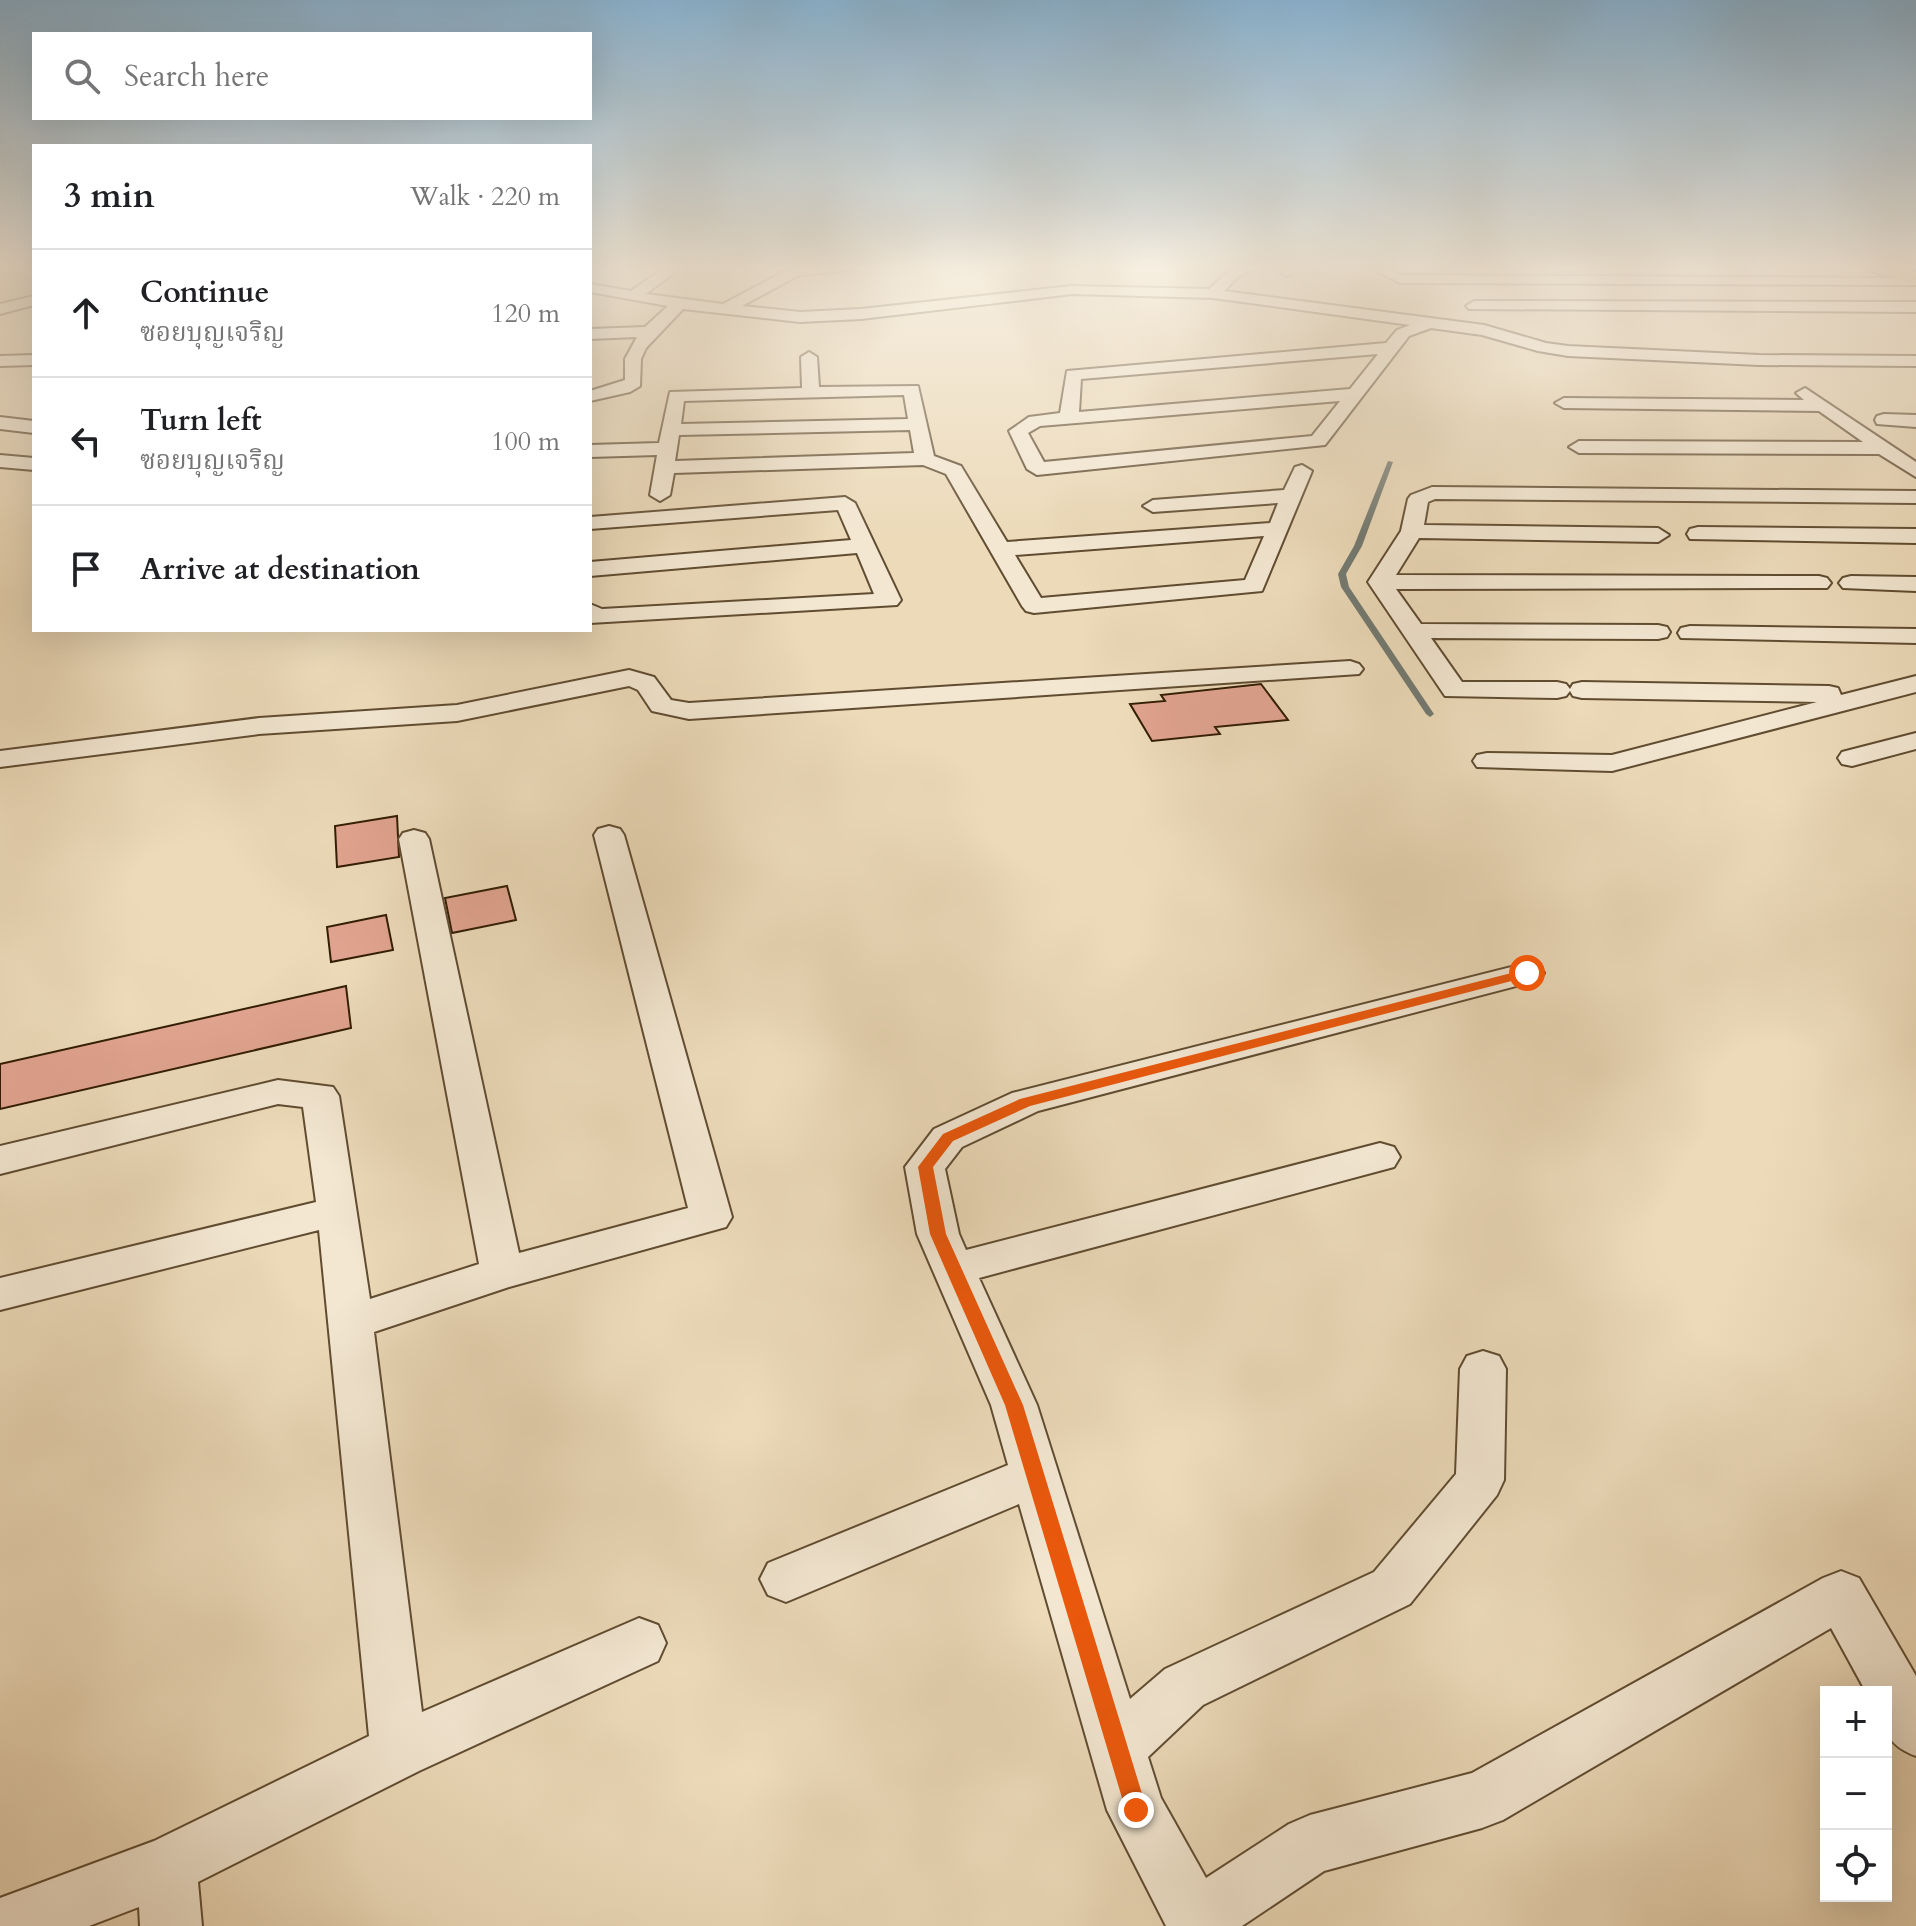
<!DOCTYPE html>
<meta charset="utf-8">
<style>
body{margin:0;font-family:Cardo,"Noto Serif Thai",serif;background:#f2f2f2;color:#202124}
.controls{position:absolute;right:24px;bottom:24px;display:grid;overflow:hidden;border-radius:0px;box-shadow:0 8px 32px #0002}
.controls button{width:72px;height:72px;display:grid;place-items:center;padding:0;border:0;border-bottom:2px solid #e0e0e0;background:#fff;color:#202124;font:40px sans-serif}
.stop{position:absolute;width:24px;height:24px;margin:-18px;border:6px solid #ea580c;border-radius:50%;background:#fff}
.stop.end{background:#ea580c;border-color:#fff;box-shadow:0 2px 8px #0008}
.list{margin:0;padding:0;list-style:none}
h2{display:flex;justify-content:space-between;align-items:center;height:104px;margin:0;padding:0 32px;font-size:34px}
h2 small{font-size:26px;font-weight:400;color:#757577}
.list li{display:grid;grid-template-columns:52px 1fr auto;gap:24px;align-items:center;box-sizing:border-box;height:128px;padding:0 32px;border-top:2px solid #e0e0e0}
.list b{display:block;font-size:30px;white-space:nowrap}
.list p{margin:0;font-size:26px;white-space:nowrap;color:#757577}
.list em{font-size:26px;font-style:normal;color:#757577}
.icon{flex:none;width:44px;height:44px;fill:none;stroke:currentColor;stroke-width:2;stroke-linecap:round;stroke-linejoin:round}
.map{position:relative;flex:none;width:1916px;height:1926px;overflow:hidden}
.search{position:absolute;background:#fff;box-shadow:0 8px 32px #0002;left:32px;top:32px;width:560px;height:88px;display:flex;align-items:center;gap:20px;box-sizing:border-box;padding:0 28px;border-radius:0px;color:#757577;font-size:30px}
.panel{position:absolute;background:#fff;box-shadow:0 8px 32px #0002;left:32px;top:144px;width:560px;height:488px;border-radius:0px}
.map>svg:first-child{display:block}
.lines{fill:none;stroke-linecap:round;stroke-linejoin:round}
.stream{fill:#737a72;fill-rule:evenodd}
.building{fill:#e1a490;stroke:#321d04;stroke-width:2}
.minor-casing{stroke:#604c31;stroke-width:4}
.major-casing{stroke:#321d04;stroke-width:4}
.minor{fill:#f3e7d2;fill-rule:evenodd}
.major{fill:#e6bd7c;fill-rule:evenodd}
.route{fill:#ea580c}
</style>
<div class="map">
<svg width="1916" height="1926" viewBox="0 0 1916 1926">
<rect width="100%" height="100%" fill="#ecdab9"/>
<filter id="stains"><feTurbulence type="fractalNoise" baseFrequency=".0025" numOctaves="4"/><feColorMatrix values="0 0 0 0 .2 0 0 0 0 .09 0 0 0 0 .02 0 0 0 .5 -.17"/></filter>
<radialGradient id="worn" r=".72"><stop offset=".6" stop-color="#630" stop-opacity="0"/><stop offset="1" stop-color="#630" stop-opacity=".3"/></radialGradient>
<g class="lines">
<path class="stream" d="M1388,461L1393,462L1362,546L1346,574L1349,587L1434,714L1430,717L1426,714L1341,587L1338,574L1354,546Z"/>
</g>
<path class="building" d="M1261,684L1288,720L1215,727L1220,734L1152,741L1130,704L1165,701L1161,695Z
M397,816L399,857L337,867L335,826Z
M507,886L516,920L452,933L445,898Z
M386,915L393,950L331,962L327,927Z
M346,986L351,1028L0,1109V1064Z"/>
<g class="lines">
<defs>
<path id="minor" d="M667,266H683L646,294L723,304L791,268L864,266L857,270L799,275L742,306L800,312L861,309L1072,286L1209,289C1227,272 1236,266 1261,266L1239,276L1224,291L1484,325L1546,343L1568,346L1759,355L1916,356V366L1759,365L1568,356L1538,351L1482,335L1431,328L1409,336L1325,445L1037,475L1027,469L1009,431L1029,417L1060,413L1067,371L1386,343L1397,330L1410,325L1213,298L1072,294L861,319L800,322L683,309L646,348L641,359L640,386L630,392L590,401V391L625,380V359L637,337L590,339V329L645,327L668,306L590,292V284L631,291ZM1378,354L1350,389L1079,412L1081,379ZM1340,401L1312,436L1044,462L1028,433L1040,426Z
M1270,266H1287L1294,272L1287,276Z
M1367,266H1385L1403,275L1911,278L1916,279V285L1400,283Z
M34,296V305L0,314V304Z
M1474,301L1916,302V312L1469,309L1466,306Z
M809,352L817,357L819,387L918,386L934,456L961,466L1007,542L1270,523L1278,503L1153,512L1143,506L1153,500L1284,490L1295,467L1302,465L1312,471L1262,591L1034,613L1026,611L1022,606L946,474L923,465L674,473L670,495L660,501L650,495L657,455L590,457V445L659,443L670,392L802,388L801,357ZM904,395L908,419L681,424L684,401ZM910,430L914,453L675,461L679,435ZM1264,536L1245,580L1041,598L1015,555Z
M34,355V365L0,366V356Z
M1805,388L1916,462V477L1879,454L1579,453L1569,447L1579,441L1863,442L1819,411L1564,408L1555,403L1564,398L1804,400L1796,393Z
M1884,414L1916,415V427L1877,424L1875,420L1877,416Z
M0,417L34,421V433L0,429Z
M0,455L34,458V470L0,467Z
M1432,487L1916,491V503L1435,499L1428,502L1424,525L1658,528L1669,535L1658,542L1419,538L1396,575L1819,576L1827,578L1831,583L1827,588L1396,589L1421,624L1658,625L1667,627L1670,632L1667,637L1658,639L1431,638L1462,682H1557L1566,684L1570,689L1573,684L1582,682L1829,686L1838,688L1841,695L1916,676V692L1612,771L1477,767L1473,761L1477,755L1487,753L1612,755L1817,702L1582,698L1573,696L1570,691L1566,696L1557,698L1445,696L1368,582L1401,531L1408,499L1411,495Z
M845,497L855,503L901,600L897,605L590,623V604L602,609L874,594L857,553L590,576V562L851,540L838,510L590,529V517Z
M1698,527L1916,529V543L1690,539L1687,534L1690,529Z
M1851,576L1916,577V591L1843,588L1839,583L1843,578Z
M1690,626L1916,629V643L1681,638L1678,633L1681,628Z
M1350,661L1359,664L1363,669L1359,674L689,719L652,711L638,690L629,686L457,721L259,734L0,767V751L259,718L457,705L629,670L654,677L671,700L689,703Z
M1916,733V749L1852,766L1842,764L1838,758L1842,752Z
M609,826L620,829L624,835L732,1217L726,1227L509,1287L374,1332L422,1712L639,1618L658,1625L666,1643L658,1661L419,1771L198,1882L202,1926H140L139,1907L89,1926H0V1898L154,1841L369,1736L319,1230L0,1310V1278L316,1202L303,1107L278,1104L0,1174V1146L278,1080L333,1087L339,1096L370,1299L479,1264L399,839L403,833L414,830L425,833L429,839L519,1253L688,1208L594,835L598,829Z
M1527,963L1539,966L1544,973L1539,980L1038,1111L962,1147L945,1169L959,1234L966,1250L1380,1143L1394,1147L1400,1157L1394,1167L979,1278L1037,1405L1130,1699L1165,1669L1374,1572L1456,1474L1460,1369L1467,1356L1483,1351L1499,1356L1506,1369L1504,1480L1497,1495L1410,1604L1203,1705L1148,1757L1161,1798L1206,1878L1289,1824L1310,1815L1472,1773L1823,1578L1841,1571L1859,1578L1916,1676V1756C1880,1742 1886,1726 1886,1692H1866L1831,1628L1503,1820L1482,1828L1324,1871L1242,1926H1166L1107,1810L1019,1504L786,1602L768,1595L760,1579L768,1563L1008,1465L991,1405L917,1234L905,1167L934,1129L1012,1093Z"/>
<path id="major" d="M1864,266H1893L1916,272V284L1867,270Z"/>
</defs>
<use href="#minor" class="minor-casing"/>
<use href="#major" class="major-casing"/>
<use href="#minor" class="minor"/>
<use href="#major" class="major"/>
</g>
<linearGradient id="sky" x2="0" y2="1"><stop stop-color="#8ab6d6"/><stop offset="0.5" stop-color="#f6eee0"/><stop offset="1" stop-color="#f6eee0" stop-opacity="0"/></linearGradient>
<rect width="1916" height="535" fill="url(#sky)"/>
<path class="route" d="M1527,969L1533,973L1531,976L1030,1106L953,1141L933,1167L946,1234L1023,1405L1147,1810L1144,1818L1136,1822L1128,1818L1005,1405L930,1234L918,1167L943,1134L1020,1099Z"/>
<rect width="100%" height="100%" filter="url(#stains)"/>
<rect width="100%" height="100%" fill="url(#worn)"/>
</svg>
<div class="controls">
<button>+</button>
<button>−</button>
<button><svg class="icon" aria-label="locate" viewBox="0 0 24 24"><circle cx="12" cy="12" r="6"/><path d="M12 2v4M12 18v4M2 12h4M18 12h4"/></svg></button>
</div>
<div class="stop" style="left:1527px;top:973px"></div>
<div class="stop end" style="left:1136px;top:1810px"></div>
<div class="search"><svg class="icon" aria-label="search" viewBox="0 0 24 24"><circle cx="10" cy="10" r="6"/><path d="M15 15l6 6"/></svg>Search here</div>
<section class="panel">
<h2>3 min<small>Walk · 220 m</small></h2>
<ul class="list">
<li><svg class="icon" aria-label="ahead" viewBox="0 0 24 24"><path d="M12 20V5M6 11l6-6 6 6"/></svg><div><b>Continue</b><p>ซอยบุญเจริญ</p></div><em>120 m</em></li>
<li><svg class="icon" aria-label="left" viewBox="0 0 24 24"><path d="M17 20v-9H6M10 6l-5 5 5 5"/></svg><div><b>Turn left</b><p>ซอยบุญเจริญ</p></div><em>100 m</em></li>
<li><svg class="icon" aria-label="arrive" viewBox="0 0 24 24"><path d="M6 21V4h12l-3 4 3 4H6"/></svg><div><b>Arrive at destination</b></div></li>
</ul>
</section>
</div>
